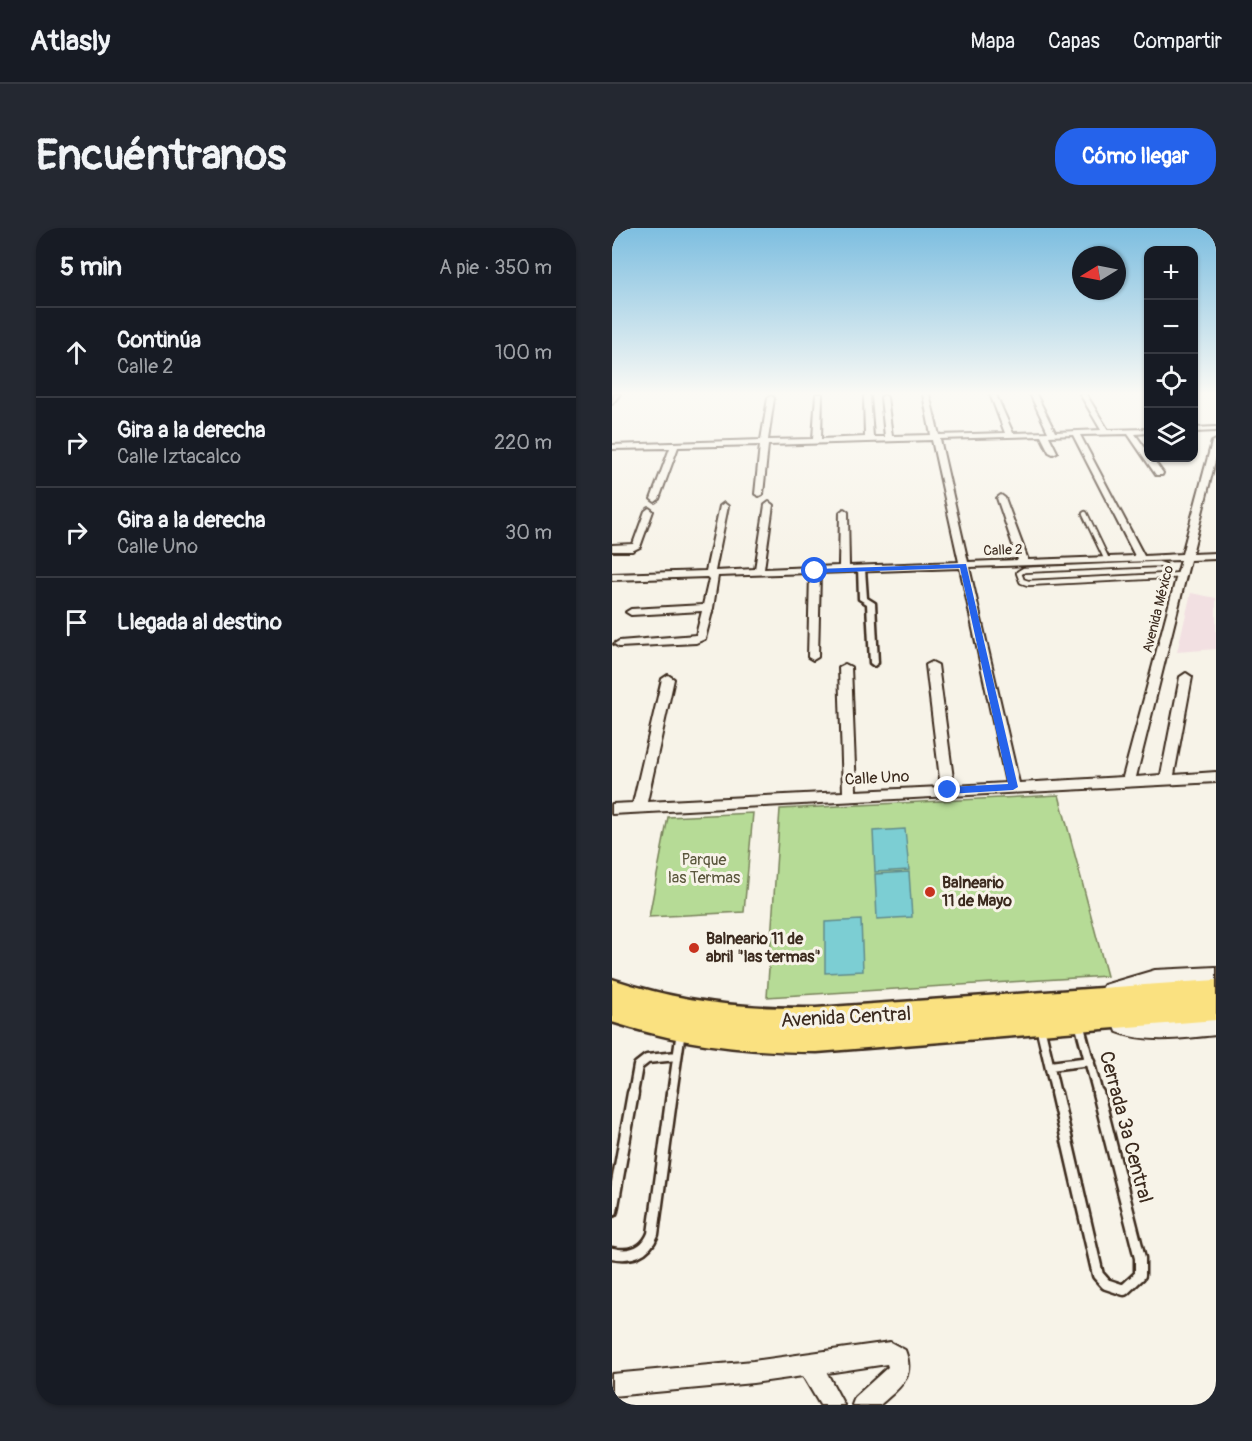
<!DOCTYPE html>
<html lang="es">
<meta charset="utf-8">
<style>
body{margin:0;font-family:Pangolin,sans-serif;background:#242831;color:#f1f3f6}
.controls{position:absolute;right:18px;top:18px;display:grid;overflow:hidden;border-radius:12px;box-shadow:0 2px 4px #0004}
.controls button{width:54px;height:54px;display:grid;place-items:center;padding:0;border:0;border-bottom:2px solid #363941;background:#171b24;color:#f1f3f6;font:30px sans-serif}
.compass{position:absolute;left:460px;top:18px;width:54px;height:54px;border-radius:50%;background:#171b24;box-shadow:0 2px 4px #0004;rotate:260deg}
.stop{position:absolute;width:18px;height:18px;margin:-14px;border:4px solid #2563eb;border-radius:50%;background:#fff}
.stop.end{background:#2563eb;border-color:#fff;box-shadow:0 2px 6px #0008}
.list{margin:0;padding:0;list-style:none}
h2{display:flex;justify-content:space-between;align-items:center;height:78px;margin:0;padding:0 24px;font-size:26px}
h2 small{font-size:20px;font-weight:400;color:#9ea1a6}
.list li{display:grid;grid-template-columns:39px 1fr auto;gap:18px;align-items:center;box-sizing:border-box;height:90px;padding:0 24px;border-top:2px solid #363941}
.list b{display:block;font-size:22px;white-space:nowrap}
.list p{margin:0;font-size:20px;white-space:nowrap;color:#9ea1a6}
.list em{font-size:20px;font-style:normal;color:#9ea1a6}
.icon{flex:none;width:33px;height:33px;fill:none;stroke:currentColor;stroke-width:2;stroke-linecap:round;stroke-linejoin:round}
.map{position:relative;flex:none;width:604px;height:1177px;overflow:hidden;border-radius:24px}
header{display:flex;align-items:center;gap:36px;box-sizing:border-box;height:84px;padding:0 30px;background:#171b24;border-bottom:2px solid #363941}
header strong{font-size:28px}
nav{display:flex;gap:33px;margin-inline-start:auto;font-size:21px}
.intro{display:flex;align-items:center;justify-content:space-between;box-sizing:border-box;height:144px;padding:0 36px}
h1{margin:0;font-size:42px}
.button{padding:15px 27px;border-radius:24px;background:#2563eb;color:#fff;font-size:21px;font-weight:700}
main{display:flex;gap:36px;padding:0 36px}
aside{flex:1;background:#171b24;border-radius:24px;box-shadow:0 2px 4px #0004}
.map>svg:first-child{display:block}
.built{fill:#f2e0e2}
.green{fill:#b6db96;stroke:#78825a;stroke-width:1.5}
.water{fill:#7cced3;stroke:#628c8b;stroke-width:1.5}
.lines{fill:none;stroke-linecap:round;stroke-linejoin:round}
.service-far2-casing{stroke:#3b2a1e;stroke-width:8}
.service-far1-casing{stroke:#3b2a1e;stroke-width:13}
.service-casing{stroke:#3b2a1e;stroke-width:15}
.pedestrian-casing{stroke:#3b2a1e;stroke-width:5}
.minor-casing{stroke:#3b2a1e;stroke-width:4}
.secondary-casing{stroke:#3b2a1e;stroke-width:4}
.primary-casing{stroke:#3b2a1e;stroke-width:5}
.service-far2{stroke:#f7f3e8;stroke-width:4.5}
.service-far1{stroke:#f7f3e8;stroke-width:8}
.service{stroke:#f7f3e8;stroke-width:10}
.pedestrian{fill:#f7f3e8;fill-rule:evenodd}
.minor{fill:#f7f3e8;fill-rule:evenodd}
.secondary{fill:#f7f3e8;fill-rule:evenodd}
.primary{fill:#fae180;fill-rule:evenodd}
.route{fill:#2563eb}
.poi-dot{fill:#c8321e;stroke:#f7f3e8;stroke-width:2}
.labels{text-anchor:middle;dominant-baseline:central;stroke-width:6;stroke-linejoin:round;paint-order:stroke}
.far-street-label{font-size:14px;fill:#3b2a1e;stroke:#f7f3e8}
.street-label{font-size:16px;fill:#3b2a1e;stroke:#f7f3e8}
.park-label{font-size:16px;fill:#5a563c;stroke:#f7f3e8}
.poi-label{font-size:16px;font-weight:bold;fill:#3b2a1e;stroke:#f7f3e8;text-anchor:start}
.near-street-label{font-size:20px;fill:#3b2a1e;stroke:#f7f3e8}
</style>
<header>
<strong>Atlasly</strong>
<nav><a>Mapa</a><a>Capas</a><a>Compartir</a></nav>
</header>
<div class="intro"><h1>Encuéntranos</h1><a class="button">Cómo llegar</a></div>
<main>
<aside>
<h2>5 min<small>A pie · 350 m</small></h2>
<ul class="list">
<li><svg class="icon" aria-label="ahead" viewBox="0 0 24 24"><path d="M12 20V5M6 11l6-6 6 6"/></svg><div><b>Continúa</b><p>Calle 2</p></div><em>100 m</em></li>
<li><svg class="icon" aria-label="right" viewBox="0 0 24 24"><path d="M7 20v-9h11M14 6l5 5-5 5"/></svg><div><b>Gira a la derecha</b><p>Calle Iztacalco</p></div><em>220 m</em></li>
<li><svg class="icon" aria-label="right" viewBox="0 0 24 24"><path d="M7 20v-9h11M14 6l5 5-5 5"/></svg><div><b>Gira a la derecha</b><p>Calle Uno</p></div><em>30 m</em></li>
<li><svg class="icon" aria-label="arrive" viewBox="0 0 24 24"><path d="M6 21V4h12l-3 4 3 4H6"/></svg><div><b>Llegada al destino</b></div></li>
</ul>
</aside>
<div class="map">
<svg width="604" height="1177" viewBox="0 0 604 1177">
<rect width="100%" height="100%" fill="#f7f3e8"/>
<filter id="ink" filterUnits="userSpaceOnUse"><feTurbulence type="fractalNoise" baseFrequency=".0167" numOctaves="2"/><feDisplacementMap in="SourceGraphic" scale="12" xChannelSelector="R" yChannelSelector="G"/><feConvolveMatrix kernelMatrix="1 2 1 2 8 2 1 2 1" color-interpolation-filters="sRGB"/></filter>
<g filter="url(#ink)">
<path class="built" d="M579,365L604,370V421L565,424Z"/>
<path class="green" d="M447,567L495,748L155,769L168,581Z
M141,585L132,684L37,689L56,589Z"/>
<path class="water" d="M293,601L297,642L263,644L261,603Z
M297,644L300,689L265,691L263,646Z
M249,692L251,743L213,745V694Z"/>
<g class="lines">
<defs>
<path id="service-far2" d="M473,286L495,332
M546,336L552,338L554,348L416,355L410,353L407,345L412,342Z
M554,348L569,347"/>
<path id="service-far1" d="M467,795L486,866
M428,798L444,866
M438,838L478,833
M21,866L26,838L35,831L65,828
M60,866L69,803"/>
<path id="service" d="M444,865L486,1047L494,1056L512,1062L528,1047V1030L486,865
M0,983L21,865
M0,1025C18,1029 34,1024 41,1006L60,865"/>
<path id="pedestrian" d="M246,339L253,341L255,370L263,375L266,435L262,438L258,435L255,376L247,371Z"/>
<path id="minor" d="M2,166H8L0,176Z
M204,166H210L209,211L253,209L252,168L255,166L258,168L261,209H273L269,169L272,167L275,169L280,208L319,207L311,166H317L327,207L393,205L378,166L384,167L401,205L436,204L418,166H424L443,204L489,202L468,166H474L496,202L536,201V205L523,206L536,224V230H540L551,245L550,247H544L516,206L468,207L532,328L570,326L600,214L604,212V229L580,326L604,325V331L578,332L524,549L549,547L568,449L574,445L580,449L562,547L604,544V554L0,586V576L21,575L50,451L56,447L62,451L35,574L231,564L227,439L233,436L239,439L244,563L329,559L314,437L320,434L326,437L342,558L394,555L348,340L208,345L206,429L201,432L196,429L198,345L106,348L101,380L93,411L84,415L7,419L2,416L7,413L84,407L90,383L19,387L14,384L19,381L91,377L97,351L95,349L0,352V346L94,343L108,278L112,275L116,278L103,343L143,341L153,277L157,274L161,277L152,341L227,338L228,284L232,281L236,284L237,338L347,334L320,212L156,217L151,266L147,268L143,266L148,217L66,219L47,271L43,274L39,271L58,220L0,221V217L149,212L156,170L159,168L162,170L156,212L201,211ZM461,207L523,328L416,332L393,270L389,267L385,270L406,332L356,334L328,211L429,208L437,224L441,226L445,224L437,208ZM569,332L511,549L407,555L357,339Z
M604,199V203L582,204V200Z
M37,280L41,283L28,319L20,323H0V317L21,316L33,283Z
M278,1114L293,1122C304,1150 287,1160 268,1177H240L243,1169L276,1139L275,1136L215,1145L232,1177H208L191,1148L141,1155L0,1168V1146L141,1133Z"/>
<path id="secondary" d="M604,739V759L543,764L500,776L492,773L488,765L492,757L543,742Z
M514,785L563,788L604,785V807C573,810 535,816 505,804L502,796L505,788Z"/>
<path id="primary" d="M0,751C68,774 132,781 204,780L604,752V792L205,824C134,824 68,816 0,794Z"/>
</defs>
<use href="#service-far2" class="service-far2-casing"/>
<use href="#service-far1" class="service-far1-casing"/>
<use href="#service" class="service-casing"/>
<use href="#pedestrian" class="pedestrian-casing"/>
<use href="#minor" class="minor-casing"/>
<use href="#secondary" class="secondary-casing"/>
<use href="#primary" class="primary-casing"/>
<use href="#service-far2" class="service-far2"/>
<use href="#service-far1" class="service-far1"/>
<use href="#service" class="service"/>
<use href="#pedestrian" class="pedestrian"/>
<use href="#minor" class="minor"/>
<use href="#secondary" class="secondary"/>
<use href="#primary" class="primary"/>
</g>
</g>
<linearGradient id="sky" x2="0" y2="1"><stop stop-color="#7dbee0"/><stop offset="0.5" stop-color="#fbfaf5"/><stop offset="1" stop-color="#fbfaf5" stop-opacity="0"/></linearGradient>
<rect width="604" height="331" fill="url(#sky)"/>
<path class="route" d="M354,336L406,559L401,562L336,566L332,562L336,559L396,556L348,340L203,345L200,343L203,341Z"/>
<g class="poi-dot">
<circle cx="318" cy="664" r="6"/>
<circle cx="82" cy="720" r="6"/>
</g>
<g class="labels">
<g class="far-street-label">
<text transform="translate(391 322) rotate(-2)">Calle 2</text>
<text transform="translate(546 381) rotate(-76)">Avenida México</text>
</g>
<g class="street-label">
<text transform="translate(265 550) rotate(-3)">Calle Uno</text>
</g>
<g class="park-label">
<text x="92" y="632">Parque<tspan x="92" dy="18">las Termas</tspan></text>
</g>
<g class="poi-label">
<text x="330" y="655">Balneario<tspan x="330" dy="18">11 de Mayo</tspan></text>
<text x="94" y="711">Balneario 11 de<tspan x="94" dy="18">abril "las termas"</tspan></text>
</g>
<g class="near-street-label">
<text transform="translate(234 789) rotate(-3)">Avenida Central</text>
<text transform="translate(514 899) rotate(75)">Cerrada 3ª Central</text>
</g>
</g>
</svg>
<div class="controls">
<button>+</button>
<button>−</button>
<button><svg class="icon" aria-label="locate" viewBox="0 0 24 24"><circle cx="12" cy="12" r="6"/><path d="M12 2v4M12 18v4M2 12h4M18 12h4"/></svg></button>
<button><svg class="icon" aria-label="layers" viewBox="0 0 24 24"><path d="M12 4l9 5-9 5-9-5zM3 14l9 5 9-5"/></svg></button>
</div>
<svg class="compass" viewBox="-18 -18 36 36"><path d="M0-13l5 13h-10z" fill="#e53935"/><path d="M0 13l5-13h-10z" fill="#9ea1a6"/></svg>
<div class="stop" style="left:203px;top:343px"></div>
<div class="stop end" style="left:336px;top:562px"></div>
</div>
</main>
